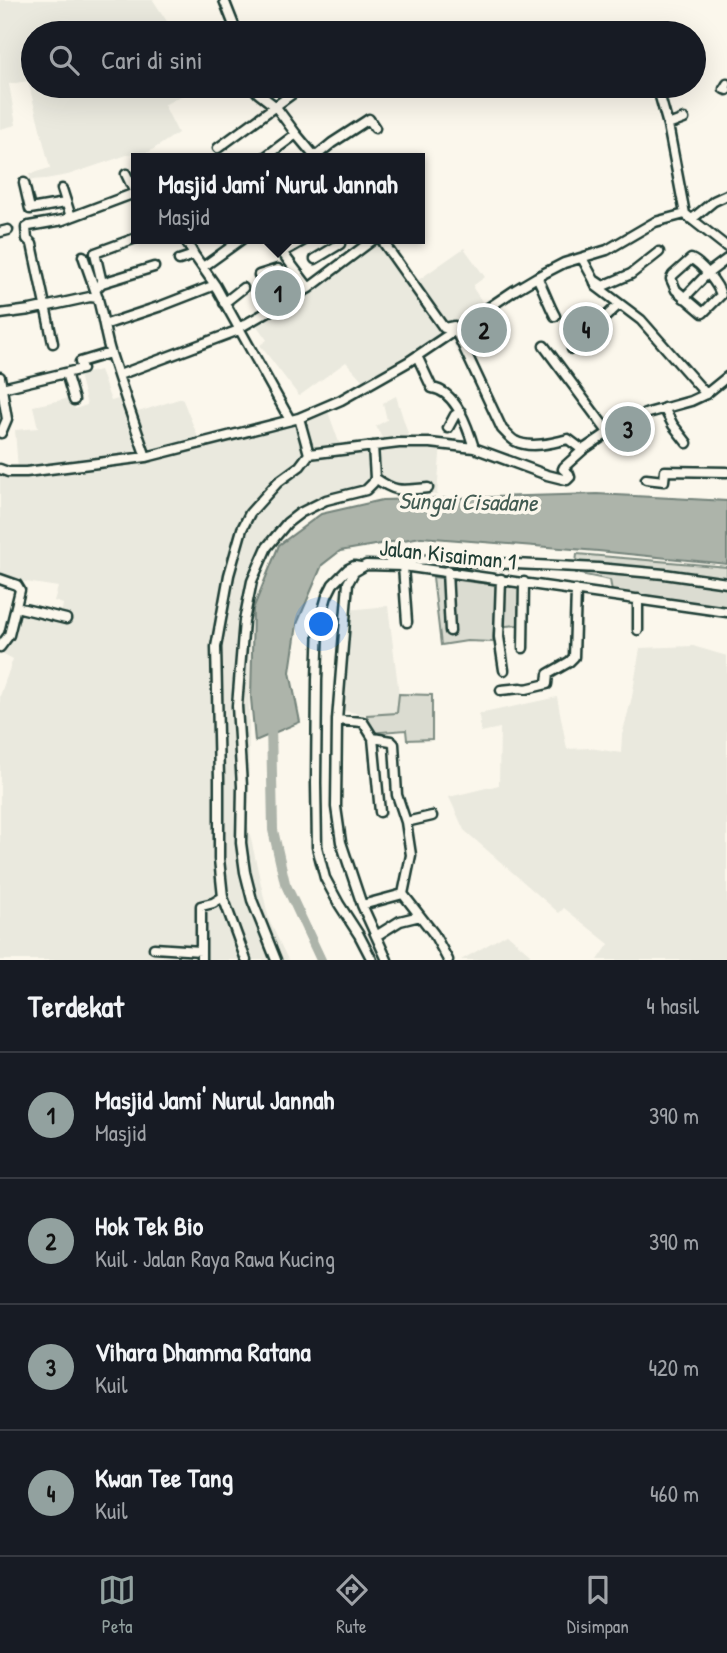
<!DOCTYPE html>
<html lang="id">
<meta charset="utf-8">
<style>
body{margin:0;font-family:"Patrick Hand",sans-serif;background:#20242c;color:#f1f3f6}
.you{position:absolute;left:322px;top:625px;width:24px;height:24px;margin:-18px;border:5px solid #fff;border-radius:50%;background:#1a73e8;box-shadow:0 0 0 10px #1a73e833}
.badge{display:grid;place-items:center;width:46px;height:46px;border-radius:50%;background:#92a19f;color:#111;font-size:23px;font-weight:700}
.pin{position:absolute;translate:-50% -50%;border:4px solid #fff;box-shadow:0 2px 7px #0006}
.popup{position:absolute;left:131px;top:153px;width:294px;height:91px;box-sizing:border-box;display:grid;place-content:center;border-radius:0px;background:#171b24;filter:drop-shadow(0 2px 5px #0005);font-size:23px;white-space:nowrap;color:#9ea1a6}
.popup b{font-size:26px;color:#f1f3f6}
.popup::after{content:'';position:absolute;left:50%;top:100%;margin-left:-14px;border:14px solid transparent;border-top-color:#171b24}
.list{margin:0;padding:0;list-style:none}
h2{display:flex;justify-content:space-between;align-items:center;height:91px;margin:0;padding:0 28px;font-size:30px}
h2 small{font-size:23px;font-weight:400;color:#9ea1a6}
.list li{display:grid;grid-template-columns:46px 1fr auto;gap:21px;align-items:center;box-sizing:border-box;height:126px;padding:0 28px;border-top:2px solid #363941}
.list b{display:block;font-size:26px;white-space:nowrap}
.list p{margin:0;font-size:23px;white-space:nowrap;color:#9ea1a6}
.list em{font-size:23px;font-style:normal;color:#9ea1a6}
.icon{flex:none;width:38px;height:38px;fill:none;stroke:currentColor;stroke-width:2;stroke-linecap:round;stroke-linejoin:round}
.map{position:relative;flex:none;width:727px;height:960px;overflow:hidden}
.search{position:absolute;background:#171b24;box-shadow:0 7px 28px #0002;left:21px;right:21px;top:21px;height:77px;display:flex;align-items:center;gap:18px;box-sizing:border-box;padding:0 24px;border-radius:38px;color:#9ea1a6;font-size:26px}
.sheet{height:595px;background:#171b24}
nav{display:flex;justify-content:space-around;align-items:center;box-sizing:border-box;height:98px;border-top:2px solid #363941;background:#171b24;font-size:19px;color:#9ea1a6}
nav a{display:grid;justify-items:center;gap:4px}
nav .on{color:#92a19f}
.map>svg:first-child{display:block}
.built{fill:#eae9de}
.green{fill:#dbdcd1;stroke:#7d8c82;stroke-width:2}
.water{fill:#adb4aa;stroke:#74847b;stroke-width:2}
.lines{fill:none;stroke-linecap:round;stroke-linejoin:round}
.river{stroke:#adb4aa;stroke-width:10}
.minor-casing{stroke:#1f3d34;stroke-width:13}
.minor{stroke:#fbf7ec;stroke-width:8}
.labels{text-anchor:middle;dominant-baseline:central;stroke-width:7;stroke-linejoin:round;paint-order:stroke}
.street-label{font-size:23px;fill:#1f3d34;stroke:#fbf7ec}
.water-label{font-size:24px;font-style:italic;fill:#425b52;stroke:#fbf7ec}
</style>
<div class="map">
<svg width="727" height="960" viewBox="0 0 727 960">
<rect width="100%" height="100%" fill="#fbf7ec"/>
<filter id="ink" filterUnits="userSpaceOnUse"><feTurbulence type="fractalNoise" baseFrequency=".0143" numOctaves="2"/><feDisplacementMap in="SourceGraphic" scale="14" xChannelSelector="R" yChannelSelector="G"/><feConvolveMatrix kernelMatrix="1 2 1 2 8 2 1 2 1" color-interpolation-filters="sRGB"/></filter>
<g filter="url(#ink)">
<path class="built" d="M0,0H153L168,23V29L171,33H33V86H200L164,105L178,133L149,152H136L68,175L45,179L31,180L29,174L50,168L28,81L9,84L16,125L0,129Z
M379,239L414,283L464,248L485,277L474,285L473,288L485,306L363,381L346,362L299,396L260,345L267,340L257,326Z
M100,370L111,401L129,396L135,413L182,398L200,442L326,406L341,448L384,442L376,426L387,420L383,403L396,396L409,437L441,442L437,495L386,489L328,504L287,527L264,557L250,618L248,826L269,920L288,960H0V696L13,659L2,653L10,642L22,607L61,616L63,604L54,601L58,587L0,578V469L18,470L15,430L38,428L33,406L71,398L75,409L87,405L79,375Z
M388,606L399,694L397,713L367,715L340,710L347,610Z
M693,646L727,656V960H598L609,944L564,908L559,913L464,830L449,797L499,785L500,728L481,732L479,714L557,697L567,749L590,748L621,753L622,735L632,697L640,648Z
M507,934L530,954L527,960H461Z"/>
<path class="green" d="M577,554L727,567V612L613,596L610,580L575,573Z
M433,577L523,588L519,625L494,627L493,642L467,641L441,645Z
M399,694L432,695V739L407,740L406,730L368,733L367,715L397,713Z"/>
<path class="water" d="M597,494L727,501V564L598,551L421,537L340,551L322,565L297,624L290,672L300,722L255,741L251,698L253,609L279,545L321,514L382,500Z"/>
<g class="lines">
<path class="river" d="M271,722L273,830L285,883L321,960"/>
<defs>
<path id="minor" d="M224,0L237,33
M263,31L264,33
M727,84L724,89L727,90
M252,86L258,93L276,107L296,134L316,158
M657,86L668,125
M684,119L668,125L685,214
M218,148L303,86
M315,157L332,143L369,119L375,128
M264,158L296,134
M126,174L136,195
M24,183L30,209L65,203
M62,189L71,217
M685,214L727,247
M692,219L714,201L727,195
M0,232L8,230
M185,239L194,255L215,285L290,420
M381,239L444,328L454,326L456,331
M283,252L306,239
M83,256L95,290
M582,258L594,280L603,286L631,274L659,252
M315,259L340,244
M691,259C701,263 718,284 721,295L703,313L676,290L671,279L673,275Z
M179,260L194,255
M203,267L242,239
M259,275L278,269L296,296
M537,277C544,290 548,303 555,316
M594,280L596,286L641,320L706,394
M102,283L95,253L136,238
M309,288L374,239
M684,298L707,274L727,259
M224,303L243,288
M0,314L30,310L90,297L98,298
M104,325L161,306L215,285
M239,328L309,288L272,239
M456,331L502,429C506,433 510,438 515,441C530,449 553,443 568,439L580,448L584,449L624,422L648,413L691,401L706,394L727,377
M53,343L32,244L27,239L26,228L29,226L63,220L135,193
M544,346L608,432
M572,349C589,334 603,318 620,304
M417,356L432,388C456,391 468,428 474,448
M66,373L74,400
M119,375L239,330
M0,377L7,419L1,433
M2,388L82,369L80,362L110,353
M664,408L673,425L687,443
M448,428L455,415L461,412
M309,454L399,443H430L474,448L547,475L567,480L570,477L569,474L563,469L564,467L584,449
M146,457C134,423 122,388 111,354C104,333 103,311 95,290L102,283L154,267
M0,469L8,472H26L146,457L299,418L341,400L408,362L515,290L537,277L564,263L607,250L655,222L685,214
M375,478C398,494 402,490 428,488
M646,479L664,481L665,471L727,472
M389,565L391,562L398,559L433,560L598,568L664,574L727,583
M403,566L407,622
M360,567L354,566L348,569L333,584L327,596L319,624L317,680L316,783L317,847L325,878L339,904L359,935L372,960
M447,571L450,631
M0,579L17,585L20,590L9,635L0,647
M501,579L499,637L504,670
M638,599V630
M16,607L66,619
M523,648L524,582
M501,690L521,688L526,689L547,684L548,674L569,662L574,657L576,590
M337,720L363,722L373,738L391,741L394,744L397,795L406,822L411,855L403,894L434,934L448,960
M373,738L380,812
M406,822L432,816
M362,905L403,894
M376,936L400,921L420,916
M154,948L201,951
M201,960V906L213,903L223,897
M246,960L223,897L219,859V779L216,647L229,575L242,529L250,513L278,482L300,466L309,454L299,418
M276,960L252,900L245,872L241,843L242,786L237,706L244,621L252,581L267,547L287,523L300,513L326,500L366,490L373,483L375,478L373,446
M387,960L362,905L341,842L336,807L337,720L348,583L354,572L366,565L403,566L727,612"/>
</defs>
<use href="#minor" class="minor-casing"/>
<use href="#minor" class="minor"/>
</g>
</g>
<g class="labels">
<g class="street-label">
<text transform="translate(448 554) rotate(6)">Jalan Kisaiman 1</text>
</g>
<g class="water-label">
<text transform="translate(468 501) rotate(1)">Sungai Cisadane</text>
</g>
</g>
</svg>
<div class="you"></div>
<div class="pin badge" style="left:278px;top:293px">1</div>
<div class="popup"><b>Masjid Jami' Nurul Jannah</b>Masjid</div>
<div class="pin badge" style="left:484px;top:330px">2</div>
<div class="pin badge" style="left:628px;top:429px">3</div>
<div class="pin badge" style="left:586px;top:329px">4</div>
<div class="search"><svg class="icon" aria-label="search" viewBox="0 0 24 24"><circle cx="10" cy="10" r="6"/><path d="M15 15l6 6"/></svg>Cari di sini</div>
</div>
<section class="sheet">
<h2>Terdekat<small>4 hasil</small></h2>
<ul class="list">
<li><span class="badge">1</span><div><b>Masjid Jami' Nurul Jannah</b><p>Masjid</p></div><em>390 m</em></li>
<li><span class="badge">2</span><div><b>Hok Tek Bio</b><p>Kuil · Jalan Raya Rawa Kucing</p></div><em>390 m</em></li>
<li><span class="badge">3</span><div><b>Vihara Dhamma Ratana</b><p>Kuil</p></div><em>420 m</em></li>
<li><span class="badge">4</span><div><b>Kwan Tee Tang</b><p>Kuil</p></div><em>460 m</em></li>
</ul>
</section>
<nav>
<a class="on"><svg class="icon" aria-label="map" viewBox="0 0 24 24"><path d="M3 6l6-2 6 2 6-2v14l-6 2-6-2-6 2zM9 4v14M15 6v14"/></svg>Peta</a>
<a><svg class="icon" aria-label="directions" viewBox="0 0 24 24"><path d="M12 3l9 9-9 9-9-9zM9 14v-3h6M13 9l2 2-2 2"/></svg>Rute</a>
<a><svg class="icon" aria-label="saved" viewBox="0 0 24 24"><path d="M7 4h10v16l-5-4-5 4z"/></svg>Disimpan</a>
</nav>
